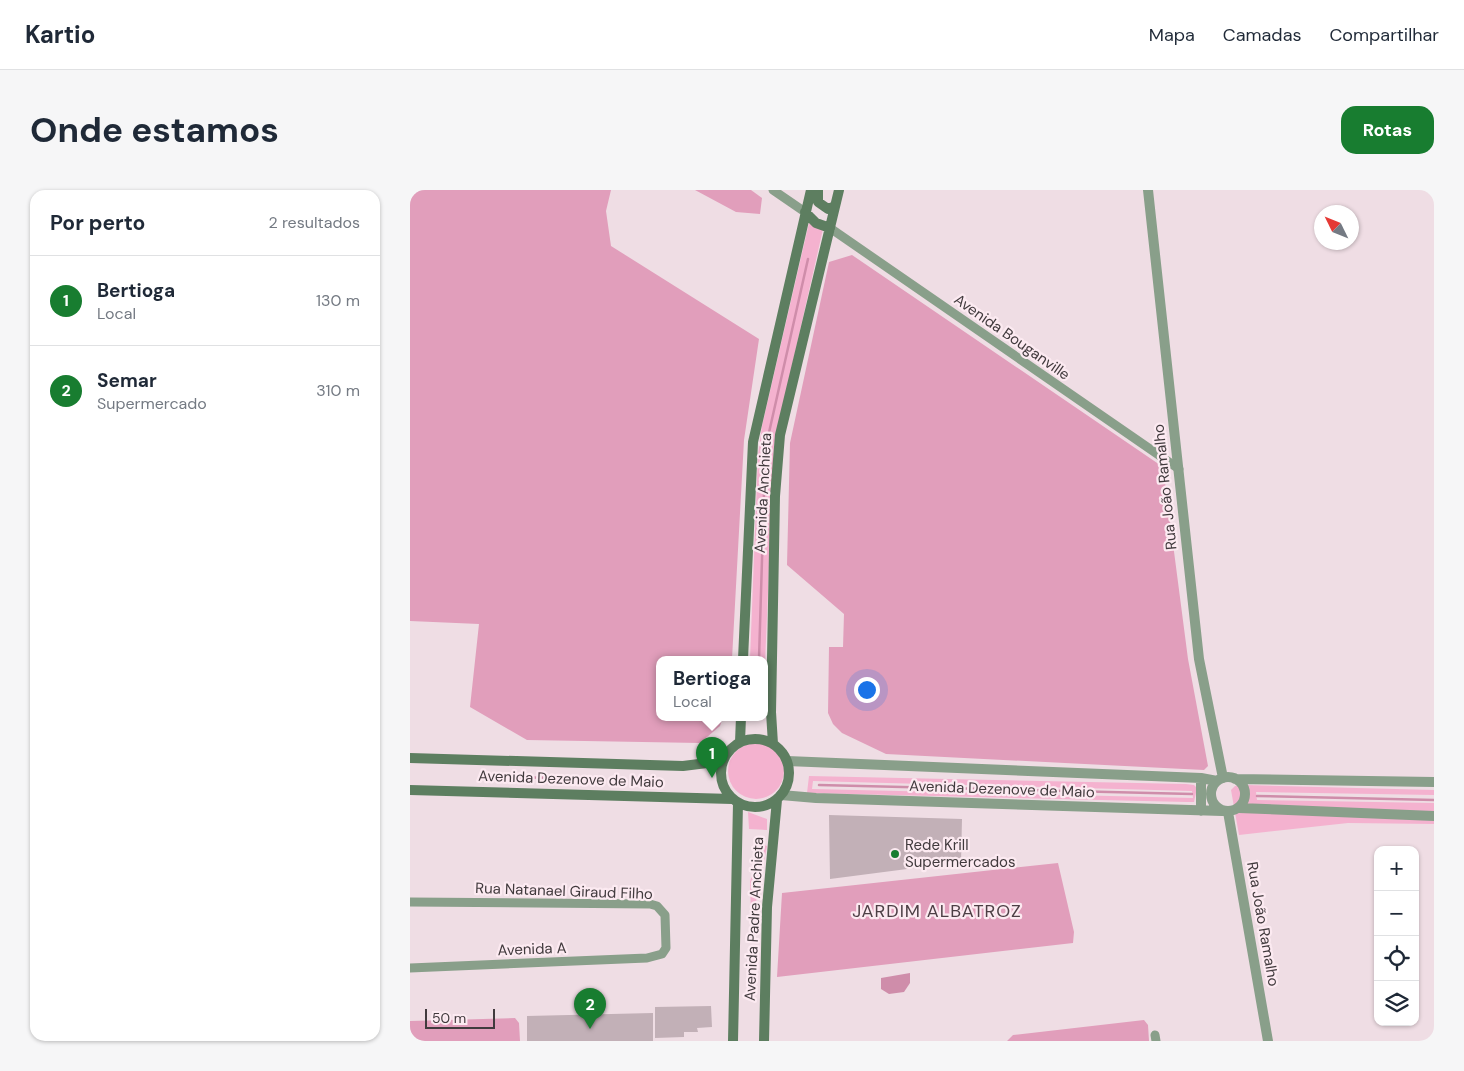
<!DOCTYPE html>
<html lang="pt">
<meta charset="utf-8">
<style>
body{margin:0;font-family:"DM Sans",sans-serif;background:#f6f6f7;color:#1f2937}
.controls{position:absolute;right:15px;bottom:15px;display:grid;overflow:hidden;border-radius:10px;box-shadow:0 1px 4px #0004}
.controls button{width:45px;height:45px;display:grid;place-items:center;padding:0;border:0;border-bottom:1px solid #e0e1e3;background:#fff;color:#1f2937;font:25px sans-serif}
.compass{position:absolute;left:904px;top:15px;width:45px;height:45px;border-radius:50%;background:#fff;box-shadow:0 1px 4px #0004;rotate:313deg}
.scale{position:absolute;left:15px;bottom:12px;width:70px;box-sizing:border-box;padding-left:5px;border:2px solid #413a3d;border-top:0;font-size:14px;line-height:18px;white-space:nowrap;color:#413a3d;-webkit-text-stroke:4px #fceaf1;paint-order:stroke}
.you{position:absolute;left:456px;top:499px;width:18px;height:18px;margin:-12px;border:4px solid #fff;border-radius:50%;background:#1a73e8;box-shadow:0 0 0 8px #1a73e833}
.badge{display:grid;place-items:center;width:32px;height:32px;border-radius:50%;background:#187d30;color:#fff;font-size:16px;font-weight:700}
.pin{position:absolute;translate:-50% -41px;filter:drop-shadow(0 1px 2px #0008)}
.pin::after{content:'';position:absolute;top:26px;width:18px;height:15px;background:inherit;clip-path:polygon(0 0,100% 0,50% 100%)}
.popup{position:absolute;left:246px;top:466px;width:112px;height:65px;box-sizing:border-box;display:grid;place-content:center;border-radius:10px;background:#fff;filter:drop-shadow(0 1px 4px #0005);font-size:16px;white-space:nowrap;color:#747a83}
.popup b{font-size:19px;color:#1f2937}
.popup::after{content:'';position:absolute;left:50%;top:100%;margin-left:-10px;border:10px solid transparent;border-top-color:#fff}
.list{margin:0;padding:0;list-style:none}
h2{display:flex;justify-content:space-between;align-items:center;height:65px;margin:0;padding:0 20px;font-size:21px}
h2 small{font-size:16px;font-weight:400;color:#747a83}
.list li{display:grid;grid-template-columns:32px 1fr auto;gap:15px;align-items:center;box-sizing:border-box;height:90px;padding:0 20px;border-top:1px solid #e0e1e3}
.list b{display:block;font-size:19px;white-space:nowrap}
.list p{margin:0;font-size:16px;white-space:nowrap;color:#747a83}
.list em{font-size:16px;font-style:normal;color:#747a83}
.icon{flex:none;width:28px;height:28px;fill:none;stroke:currentColor;stroke-width:2;stroke-linecap:round;stroke-linejoin:round}
.map{position:relative;flex:none;width:1024px;height:851px;overflow:hidden;border-radius:15px}
header{display:flex;align-items:center;gap:30px;box-sizing:border-box;height:70px;padding:0 25px;background:#fff;border-bottom:1px solid #e0e1e3}
header strong{font-size:24px}
nav{display:flex;gap:28px;margin-inline-start:auto;font-size:18px}
.intro{display:flex;align-items:center;justify-content:space-between;box-sizing:border-box;height:120px;padding:0 30px}
h1{margin:0;font-size:35px}
.button{padding:12px 22px;border-radius:15px;background:#187d30;color:#fff;font-size:18px;font-weight:700}
main{display:flex;gap:30px;padding:0 30px}
aside{flex:1;background:#fff;border-radius:15px;box-shadow:0 1px 4px #0004}
.map>svg:first-child{display:block}
.green{fill:#f4b2cf;fill-rule:evenodd}
.forest{fill:#e19ebb}
.water{fill:#cf8daa}
.lines{fill:none;stroke-linecap:round;stroke-linejoin:round}
.stream{stroke:#cf8daa;stroke-width:2.5}
.building{fill:#c2b0b7}
.minor{stroke:#899f8a;stroke-width:9}
.tertiary{stroke:#899f8a;stroke-width:10}
.secondary{stroke:#5d7e60;stroke-width:10}
.poi-dot{fill:#187d30;stroke:#fceaf1;stroke-width:2}
.labels{text-anchor:middle;dominant-baseline:central;stroke-width:4.5;stroke-linejoin:round;paint-order:stroke}
.street-label{font-size:15px;fill:#413a3d;stroke:#fceaf1}
.poi-label{font-size:15px;fill:#413a3d;stroke:#fceaf1;text-anchor:start}
.quarter-label{font-size:18px;letter-spacing:1px;fill:#4d3f45;stroke:#fceaf1}
</style>
<header>
<strong>Kartio</strong>
<nav><a>Mapa</a><a>Camadas</a><a>Compartilhar</a></nav>
</header>
<div class="intro"><h1>Onde estamos</h1><a class="button">Rotas</a></div>
<main>
<aside>
<h2>Por perto<small>2 resultados</small></h2>
<ul class="list">
<li><span class="badge">1</span><div><b>Bertioga</b><p>Local</p></div><em>130 m</em></li>
<li><span class="badge">2</span><div><b>Semar</b><p>Supermercado</p></div><em>310 m</em></li>
</ul>
</aside>
<div class="map">
<svg width="1024" height="851" viewBox="0 0 1024 851">
<rect width="100%" height="100%" fill="#efdde4"/>
<path class="green" d="M399,33L413,39L364,255L355,474L354,469H340L348,265L352,236Z
M318 581a28 28 0 1 1 56 0a28 28 0 1 1-56 0Z
M399,586L776,594L784,595L787,598L784,612H777L397,603ZM403,591L782,601L783,608L402,599Z
M835,595L1024,600V605L846,602L847,610L1024,613V634L938,633L829,645L821,600L825,596Z
M338,622L357,629V640L339,639Z
M350,654L357,656L343,727L341,725L340,692Z"/>
<path class="forest" d="M0,0H201L196,21L201,56L349,149L334,250L322,469H250V527H313L310,536L290,553L117,550L60,517L69,434L0,431Z
M285,0H341L352,8L350,24L326,22Z
M442,65L753,277L778,469L798,576L794,580L476,564L432,543L423,534L418,523L419,457H433L434,424L377,375L380,253L419,72Z
M648,673L664,742L663,753L367,787L372,703Z
M105,828L109,833L110,851H0V831Z
M734,830L738,835L739,851H597L603,845Z"/>
<path class="water" d="M500,783V793L494,802L479,804L471,799V788Z"/>
<g class="lines">
<path class="stream" d="M349,469L355,270L358,247L398,69
M79,587L164,588
M409,595L782,604
M847,606L1024,610"/>
</g>
<path class="building" d="M419,625L552,629L551,672L420,689Z
M301,816L302,837L287,838L288,842H274V847L245,848V817Z
M243,823V851H117V826Z"/>
<g class="lines">
<path class="minor" d="M363,0L395,22
M420,38L769,279
M0,712L240,714L247,716L255,725L256,758L252,764L237,768L0,778
M745,845L746,851"/>
<path class="tertiary" d="M738,0L789,469L813,588
M377,571L791,588L807,591
M801 604a17 17 0 1 1 34 0a17 17 0 1 1-34 0Z
M791,588V621
M825,589L1024,592
M371,605L406,608L812,621
M829,618L1024,626
M818,622L858,851"/>
<path class="secondary" d="M408,0V12L418,19L425,16
M395,22L406,33L420,38
M333,469L343,252L401,0
M311 583a34 34 0 1 1 68 0a34 34 0 1 1-68 0Z
M330,552L331,527
M363,554L361,522L365,306L370,245L429,0
M0,568L273,576L313,571
M0,600L322,609
M323,851L328,613
M354,851L357,717L367,610"/>
</g>
<circle class="poi-dot" cx="485" cy="664" r="5"/>
<g class="labels">
<g class="street-label">
<text transform="translate(602 147) rotate(35)">Avenida Bouganville</text>
<text transform="translate(755 297) rotate(-96)">Rua João Ramalho</text>
<text transform="translate(353 303) rotate(-87)">Avenida Anchieta</text>
<text transform="translate(161 589) rotate(2)">Avenida Dezenove de Maio</text>
<text transform="translate(592 599) rotate(2)">Avenida Dezenove de Maio</text>
<text transform="translate(154 701) rotate(2)">Rua Natanael Giraud Filho</text>
<text transform="translate(344 729) rotate(-87)">Avenida Padre Anchieta</text>
<text transform="translate(853 734) rotate(80)">Rua João Ramalho</text>
<text transform="translate(122 759) rotate(-2)">Avenida A</text>
</g>
<g class="poi-label">
<text x="495" y="655">Rede Krill<tspan x="495" dy="17">Supermercados</tspan></text>
</g>
<g class="quarter-label">
<text x="527" y="721">JARDIM ALBATROZ</text>
</g>
</g>
</svg>
<div class="controls">
<button>+</button>
<button>−</button>
<button><svg class="icon" aria-label="locate" viewBox="0 0 24 24"><circle cx="12" cy="12" r="6"/><path d="M12 2v4M12 18v4M2 12h4M18 12h4"/></svg></button>
<button><svg class="icon" aria-label="layers" viewBox="0 0 24 24"><path d="M12 4l9 5-9 5-9-5zM3 14l9 5 9-5"/></svg></button>
</div>
<svg class="compass" viewBox="-18 -18 36 36"><path d="M0-13l5 13h-10z" fill="#e53935"/><path d="M0 13l5-13h-10z" fill="#747a83"/></svg>
<div class="scale">50 m</div>
<div class="you"></div>
<div class="pin badge" style="left:302px;top:588px">1</div>
<div class="popup"><b>Bertioga</b>Local</div>
<div class="pin badge" style="left:180px;top:839px">2</div>
</div>
</main>
